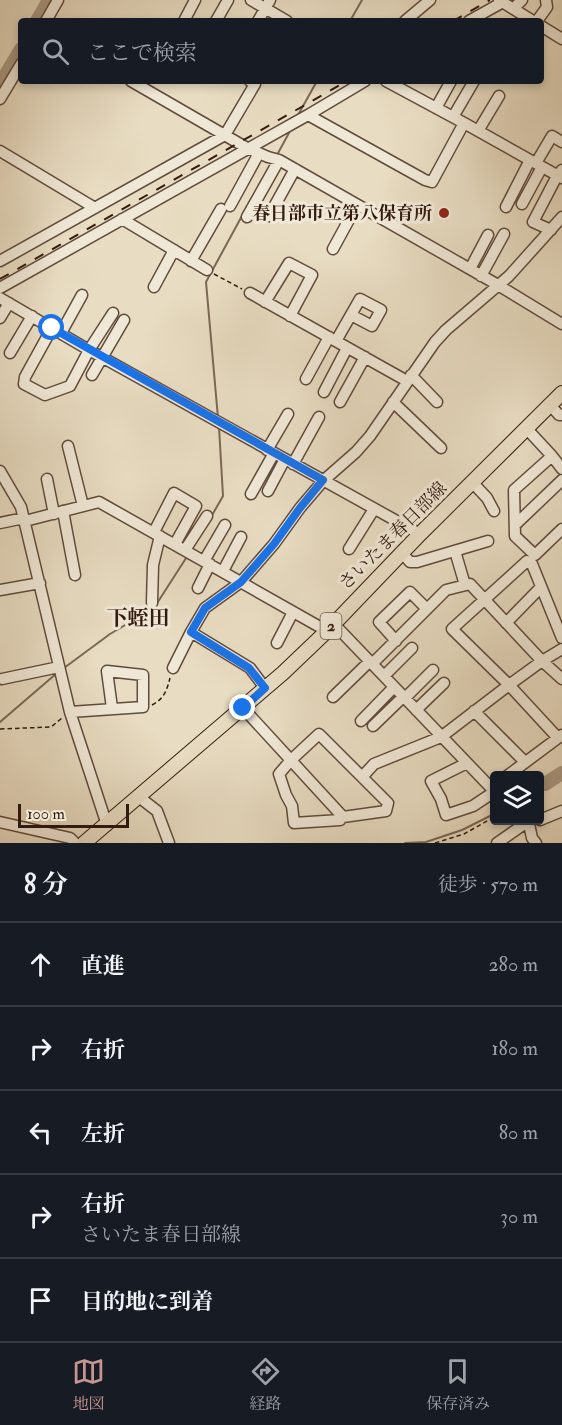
<!DOCTYPE html>
<html lang="ja">
<meta charset="utf-8">
<style>
body{margin:0;font-family:"IM FELL Double Pica","Noto Serif JP",serif;background:#20242c;color:#f1f3f6}
.controls{position:absolute;right:18px;bottom:18px;display:grid;overflow:hidden;border-radius:6px;box-shadow:0 3px 9px #0003}
.controls button{width:54px;height:54px;display:grid;place-items:center;padding:0;border:0;border-bottom:2px solid #363941;background:#171b24;color:#f1f3f6;font:30px sans-serif}
.scale{position:absolute;left:18px;bottom:15px;width:111px;box-sizing:border-box;padding-left:6px;border:3px solid #341b0f;border-top:0;font-size:16px;line-height:21px;white-space:nowrap;color:#341b0f;-webkit-text-stroke:4px #f0e8d7;paint-order:stroke}
.stop{position:absolute;width:18px;height:18px;margin:-14px;border:4px solid #1a73e8;border-radius:50%;background:#fff}
.stop.end{background:#1a73e8;border-color:#fff;box-shadow:0 2px 6px #0008}
.list{margin:0;padding:0;list-style:none}
h2{display:flex;justify-content:space-between;align-items:center;height:78px;margin:0;padding:0 24px;font-size:26px}
h2 small{font-size:20px;font-weight:400;color:#9ea1a6}
.list li{display:grid;grid-template-columns:39px 1fr auto;gap:18px;align-items:center;box-sizing:border-box;height:84px;padding:0 24px;border-top:2px solid #363941}
.list b{display:block;font-size:22px;white-space:nowrap}
.list p{margin:0;font-size:20px;white-space:nowrap;color:#9ea1a6}
.list em{font-size:20px;font-style:normal;color:#9ea1a6}
.icon{flex:none;width:33px;height:33px;fill:none;stroke:currentColor;stroke-width:2;stroke-linecap:round;stroke-linejoin:round}
.map{position:relative;flex:none;width:562px;height:843px;overflow:hidden}
.search{position:absolute;background:#171b24;box-shadow:0 3px 9px #0003;left:18px;right:18px;top:18px;height:66px;display:flex;align-items:center;gap:15px;box-sizing:border-box;padding:0 21px;border-radius:6px;color:#9ea1a6;font-size:22px}
.sheet{height:498px;background:#171b24}
nav{display:flex;justify-content:space-around;align-items:center;box-sizing:border-box;height:84px;border-top:2px solid #363941;background:#171b24;font-size:16px;color:#9ea1a6}
nav a{display:grid;justify-items:center;gap:3px}
nav .on{color:#c59692}
.map>svg:first-child{display:block}
.lines{fill:none;stroke-linecap:round;stroke-linejoin:round}
.stream{stroke:#7b6756;stroke-width:2}
.river{stroke:#ab9a85;stroke-width:14}
.minor-casing{stroke:#614b3c;stroke-width:13}
.major-casing{stroke:#341b0f;stroke-width:16}
.path{stroke:#341b0f;stroke-width:1.5;stroke-dasharray:4.5 3;stroke-linecap:butt}
.minor{stroke:#f0e8d7;stroke-width:10}
.major{stroke:#e8dcc2;stroke-width:14}
.rail{stroke:#341b0f;stroke-width:2;stroke-dasharray:10 10;stroke-linecap:butt}
.route{stroke:#1a73e8;stroke-width:8}
.poi-dot{fill:#8f2418;stroke:#f0e8d7;stroke-width:2}
.labels{text-anchor:middle;dominant-baseline:central;stroke-width:6;stroke-linejoin:round;paint-order:stroke}
.shield{fill:#f0e8d7;stroke:#6c584b;stroke-width:1.5}
.shield-label{font-size:16px;font-weight:bold;fill:#341b0f}
.poi-label{font-size:18px;font-weight:bold;fill:#341b0f;stroke:#f0e8d7;text-anchor:end}
.street-label{font-size:18px;fill:#341b0f;stroke:#f0e8d7}
.quarter-label{font-size:21px;font-weight:bold;fill:#341b0f;stroke:#f0e8d7}
</style>
<div class="map">
<svg width="562" height="843" viewBox="0 0 562 843">
<rect width="100%" height="100%" fill="#e8dcc2"/>
<filter id="stains"><feTurbulence type="fractalNoise" baseFrequency=".00333" numOctaves="4"/><feColorMatrix values="0 0 0 0 .2 0 0 0 0 .09 0 0 0 0 .02 0 0 0 .5 -.17"/></filter>
<radialGradient id="worn" r=".72"><stop offset=".6" stop-color="#630" stop-opacity="0"/><stop offset="1" stop-color="#630" stop-opacity=".3"/></radialGradient>
<g class="lines">
<path class="stream" d="M350,21L362,0
M298,115L317,81
M277,155L290,131
M218,418L206,282L243,214
M211,517L223,496L219,427
M64,668L110,634L154,608L188,555
M0,722L57,673
M540,796L545,784
M405,843L426,842L462,830L494,814"/>
<path class="river" d="M37,21L49,0
M0,84L21,49
M545,784L562,773"/>
<defs>
<path id="minor" d="M251,0L287,21
M499,0L533,21
M513,9L522,0
M46,21L58,0
M184,21L195,0
M216,21L228,0
M258,21L270,0
M405,21L430,0
M469,21L503,2
M537,21L547,7L546,0
M541,26L562,39
M131,81L247,148L268,157L279,160L498,285L562,324
M386,81L464,123L562,178
M0,99L21,64
M436,108L451,81
M308,115L425,180L432,182L464,123
M453,117L474,81
M478,131L499,96
M0,151L95,208
M536,163L552,136L562,142
M522,204L542,167
M230,206L259,153
M506,207L530,160
M269,216L295,169
M247,217L279,160
M122,219L207,270
M551,230L533,222L557,176L562,170
M333,249L357,205
M0,261L225,135L255,84L250,81
M191,261L221,209
M470,269L488,235
M481,276L504,234
M154,287L174,250
M0,288L308,115L365,81
M250,293L407,381
M0,298L89,350L420,534
M265,302L289,263L312,275L290,316
M0,318L9,303
M52,328L25,377L24,384L45,395L70,386L89,350L113,313
M61,333L82,295
M336,341L360,299L381,310L372,326L351,315
M10,353L32,316
M92,375L124,320
M411,375L437,402
M306,379L329,337
M324,392L347,348
M340,402L365,357
M393,402L441,448
M550,405L559,415H562
M526,428L552,456L562,469
M68,446L83,506
M267,450L288,414
M552,456L514,490L515,536L535,555L562,529
M293,464L319,417
M0,471L21,507L70,712L107,825
M47,479L54,514
M472,482L487,498L494,511
M268,491L285,459
M251,494L274,453
M63,511L75,575
M25,521L99,502L327,631
M0,523L24,518
M515,525L562,480
M154,532L174,493L196,506L175,544
M349,549L374,509
M185,550L207,516
M455,551L465,585
M402,553L410,562H417L488,541
M204,561L225,525
M223,571L241,537
M198,588L210,564
M0,590L40,583
M152,603L153,565L160,536
M333,623L494,791
M506,623L541,587
M191,632L250,668L265,688
M396,641L379,622L410,592L427,609
M277,643L293,612
M372,664L446,590L470,584L542,661L562,679
M173,668L191,632L205,608L241,582L274,544L300,508L323,481L356,452L370,436L435,342L446,330L509,276L562,217
M384,676L412,648
M2,679L59,667
M333,697L370,661
M405,698L433,670
M243,708L343,817L386,811L388,803L319,734L291,760L279,774L286,795L292,806L294,823L340,820L341,816
M416,710L444,683
M474,711L525,762
M70,712L143,707V675L107,671L112,708
M361,721L394,687
M373,726L403,697
M558,738L509,685L452,629L527,561L532,564L562,638
M467,763L431,781L441,799L446,815L473,806L494,792
M507,776L562,735
M362,777L374,764L441,737L509,685L542,661L562,649
M139,797L157,811L169,843
M520,820L523,825L529,824L532,838L536,843
M540,820L562,811
M0,822L70,838L75,843
M497,843L523,825"/>
<path id="major" d="M84,843L283,673L327,631L420,534L562,393"/>
</defs>
<use href="#minor" class="minor-casing"/>
<use href="#major" class="major-casing"/>
<path class="path" d="M214,274L242,289
M152,705C164,699 167,690 170,678
M0,729L51,727L62,718
M435,843L464,834L494,817"/>
<use href="#minor" class="minor"/>
<use href="#major" class="major"/>
<path class="rail" d="M453,21L490,0
M0,279L347,81"/>
</g>
<g class="lines">
<path class="route" d="M52,328L323,480L300,508L274,544L241,582L205,608L191,632L249,668L265,688L243,708"/>
</g>
<circle class="poi-dot" cx="444" cy="213" r="6"/>
<g class="labels">
<rect class="shield" x="320.5" y="613" width="21" height="26" rx="4.5"/>
<g class="shield-label">
<text x="331" y="626">2</text>
</g>
<g class="poi-label">
<text x="432" y="213">春日部市立第八保育所</text>
</g>
<g class="street-label">
<text transform="translate(393 536) rotate(-45)">さいたま春日部線</text>
</g>
<g class="quarter-label">
<text x="138" y="618">下蛭田</text>
</g>
</g>
<rect width="100%" height="100%" filter="url(#stains)"/>
<rect width="100%" height="100%" fill="url(#worn)"/>
</svg>
<div class="controls">
<button><svg class="icon" aria-label="layers" viewBox="0 0 24 24"><path d="M12 4l9 5-9 5-9-5zM3 14l9 5 9-5"/></svg></button>
</div>
<div class="scale">100 m</div>
<div class="stop" style="left:52px;top:328px"></div>
<div class="stop end" style="left:243px;top:708px"></div>
<div class="search"><svg class="icon" aria-label="search" viewBox="0 0 24 24"><circle cx="10" cy="10" r="6"/><path d="M15 15l6 6"/></svg>ここで検索</div>
</div>
<section class="sheet">
<h2>8 分<small>徒歩 · 570 m</small></h2>
<ul class="list">
<li><svg class="icon" aria-label="ahead" viewBox="0 0 24 24"><path d="M12 20V5M6 11l6-6 6 6"/></svg><div><b>直進</b></div><em>280 m</em></li>
<li><svg class="icon" aria-label="right" viewBox="0 0 24 24"><path d="M7 20v-9h11M14 6l5 5-5 5"/></svg><div><b>右折</b></div><em>180 m</em></li>
<li><svg class="icon" aria-label="left" viewBox="0 0 24 24"><path d="M17 20v-9H6M10 6l-5 5 5 5"/></svg><div><b>左折</b></div><em>80 m</em></li>
<li><svg class="icon" aria-label="right" viewBox="0 0 24 24"><path d="M7 20v-9h11M14 6l5 5-5 5"/></svg><div><b>右折</b><p>さいたま春日部線</p></div><em>30 m</em></li>
<li><svg class="icon" aria-label="arrive" viewBox="0 0 24 24"><path d="M6 21V4h12l-3 4 3 4H6"/></svg><div><b>目的地に到着</b></div></li>
</ul>
</section>
<nav>
<a class="on"><svg class="icon" aria-label="map" viewBox="0 0 24 24"><path d="M3 6l6-2 6 2 6-2v14l-6 2-6-2-6 2zM9 4v14M15 6v14"/></svg>地図</a>
<a><svg class="icon" aria-label="directions" viewBox="0 0 24 24"><path d="M12 3l9 9-9 9-9-9zM9 14v-3h6M13 9l2 2-2 2"/></svg>経路</a>
<a><svg class="icon" aria-label="saved" viewBox="0 0 24 24"><path d="M7 4h10v16l-5-4-5 4z"/></svg>保存済み</a>
</nav>
